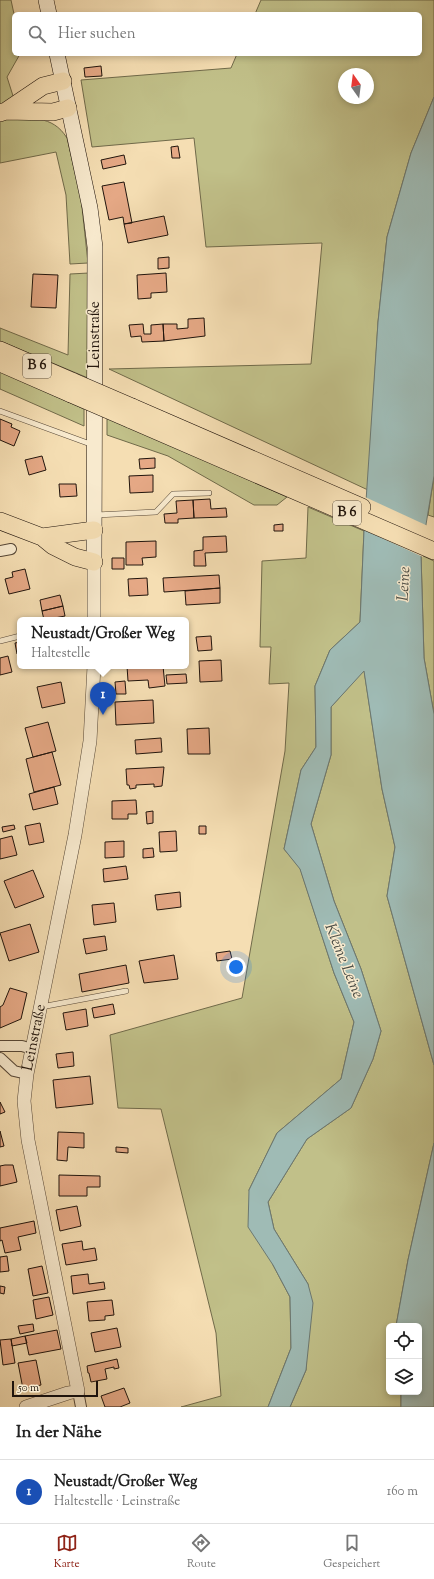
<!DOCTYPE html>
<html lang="de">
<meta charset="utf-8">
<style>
body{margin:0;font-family:"Sorts Mill Goudy",serif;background:#f2f2f2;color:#222}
.controls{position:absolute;right:12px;bottom:12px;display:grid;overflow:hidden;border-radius:6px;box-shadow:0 2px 6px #0003}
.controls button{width:36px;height:36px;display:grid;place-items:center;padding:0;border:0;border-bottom:1px solid #e0e0e0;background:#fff;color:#222;font:20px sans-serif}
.compass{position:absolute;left:338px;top:68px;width:36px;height:36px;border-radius:50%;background:#fff;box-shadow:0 2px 6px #0003;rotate:346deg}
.scale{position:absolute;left:12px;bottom:10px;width:86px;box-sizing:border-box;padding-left:4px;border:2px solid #20140c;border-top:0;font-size:11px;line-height:14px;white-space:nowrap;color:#20140c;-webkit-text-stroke:3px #f8eace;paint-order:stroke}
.you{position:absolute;left:236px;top:967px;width:14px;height:14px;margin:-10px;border:3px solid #fff;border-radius:50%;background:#1a73e8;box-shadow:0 0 0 6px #1a73e833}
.badge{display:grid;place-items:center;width:26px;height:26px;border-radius:50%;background:#8f2418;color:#fff;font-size:13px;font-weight:700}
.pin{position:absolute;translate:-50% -33px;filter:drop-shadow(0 1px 2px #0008)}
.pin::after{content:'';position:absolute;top:21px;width:14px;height:12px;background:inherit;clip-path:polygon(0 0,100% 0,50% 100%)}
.popup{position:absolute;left:17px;top:617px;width:172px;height:52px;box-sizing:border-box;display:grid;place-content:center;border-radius:6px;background:#fff;filter:drop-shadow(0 1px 3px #0005);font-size:13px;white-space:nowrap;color:#767676}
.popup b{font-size:15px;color:#222}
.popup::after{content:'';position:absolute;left:50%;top:100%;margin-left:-8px;border:8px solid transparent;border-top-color:#fff}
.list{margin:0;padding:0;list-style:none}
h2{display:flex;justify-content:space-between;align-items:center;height:52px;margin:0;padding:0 16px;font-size:17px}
h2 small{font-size:13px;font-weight:400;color:#767676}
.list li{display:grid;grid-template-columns:26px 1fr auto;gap:12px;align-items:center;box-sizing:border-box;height:64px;padding:0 16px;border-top:1px solid #e0e0e0}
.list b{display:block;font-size:15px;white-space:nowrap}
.list p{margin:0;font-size:13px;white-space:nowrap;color:#767676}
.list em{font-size:13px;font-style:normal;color:#767676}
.icon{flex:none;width:22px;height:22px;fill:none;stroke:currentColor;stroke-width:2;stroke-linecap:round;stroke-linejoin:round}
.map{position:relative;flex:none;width:434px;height:1407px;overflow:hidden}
.search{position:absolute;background:#fff;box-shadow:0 2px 6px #0003;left:12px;right:12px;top:12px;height:44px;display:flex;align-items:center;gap:10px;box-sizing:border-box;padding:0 14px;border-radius:6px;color:#767676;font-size:15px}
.sheet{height:116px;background:#fff}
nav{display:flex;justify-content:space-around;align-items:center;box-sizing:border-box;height:56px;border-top:1px solid #e0e0e0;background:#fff;font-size:11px;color:#767676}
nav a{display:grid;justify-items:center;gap:2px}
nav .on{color:#8f2418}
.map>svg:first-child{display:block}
.green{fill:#c1c089;stroke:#706a4a;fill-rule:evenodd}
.water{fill:#9fbbb5;stroke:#6c7871}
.pier{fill:#f5deb3}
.building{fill:#e5a885;stroke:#20140c}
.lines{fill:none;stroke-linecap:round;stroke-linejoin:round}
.service-casing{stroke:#554636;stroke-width:6}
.minor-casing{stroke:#554636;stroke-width:12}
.tertiary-casing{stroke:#554636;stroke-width:14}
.secondary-casing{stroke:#20140c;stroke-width:16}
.trunk-casing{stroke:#20140c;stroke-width:18}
.service{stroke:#f8eace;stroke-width:5}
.minor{stroke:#f8eace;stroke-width:10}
.tertiary{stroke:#f8eace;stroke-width:13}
.secondary{stroke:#f8eace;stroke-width:15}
.trunk{stroke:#f5deb3;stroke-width:17}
.trunk-bridge-casing{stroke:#20140c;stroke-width:18;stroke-linecap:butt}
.trunk-bridge{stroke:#f5deb3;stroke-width:17}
.labels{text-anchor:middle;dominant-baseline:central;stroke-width:3;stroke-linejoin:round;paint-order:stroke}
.shield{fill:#f8eace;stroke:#615446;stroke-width:1}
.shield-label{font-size:14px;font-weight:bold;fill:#20140c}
.street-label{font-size:15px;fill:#20140c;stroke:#f8eace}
.water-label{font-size:16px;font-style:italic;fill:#4c4e47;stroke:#f8eace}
</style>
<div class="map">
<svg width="434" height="1407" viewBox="0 0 434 1407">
<rect width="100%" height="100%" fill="#f5deb3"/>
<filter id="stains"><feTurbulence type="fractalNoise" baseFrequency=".005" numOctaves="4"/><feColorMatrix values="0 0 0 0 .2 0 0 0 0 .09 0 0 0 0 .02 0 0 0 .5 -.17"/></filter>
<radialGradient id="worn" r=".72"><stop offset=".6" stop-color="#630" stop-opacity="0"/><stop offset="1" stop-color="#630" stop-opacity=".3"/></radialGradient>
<path class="green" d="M0,0H11L14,14V54H20L7,77L14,99L0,106Z
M261,0H434V97L411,153L387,237L378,322L368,490L109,369L311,364L322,243L206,247L194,138L92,147L81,80L231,68L237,54H420V14H255ZM344,74H368V98H344Z
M5,118C30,119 52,114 67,138L81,198L88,263L70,264L66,195L56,152L0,163V120Z
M89,273L88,378L0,341V328L68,355L70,274Z
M0,371L84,409V426L0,389Z
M107,416L287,497L277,505H254L168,456L107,435Z
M434,476V517L428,515Z
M308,507L364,531L360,622L330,650L315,686L316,747L301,770L284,849L300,868L334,973L354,1022L341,1079L277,1133L249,1190L273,1265L290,1297L291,1348L268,1407H181L221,1396L216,1333L161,1109L118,1108L110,1035L242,998L285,751L289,683L269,684L271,647H260L262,561L306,558Z
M421,555L434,561V714L424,658Z
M364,670L382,789L395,847L387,896L434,1065V1143L408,1260L396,1326H389V1392H401V1407H290L306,1370L308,1284L274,1229L268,1202L307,1139L351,1108L373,1059L381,1031L361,969L334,901L311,824L331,755V707Z"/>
<path class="water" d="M434,97V476L421,555L424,658L434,714V1065L387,896L395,847L382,789L364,671L331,707V755L311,824L334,901L361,969L381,1031L373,1059L351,1108L307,1139L268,1202L274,1229L308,1284L313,1303L306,1370L290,1407H268L291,1348L290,1297L273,1265L248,1227L249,1190L277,1133L341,1079L354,1022L334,973L300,869L284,849L301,770L316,747L315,686L330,650L360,622L364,531L378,322L387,237L411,153Z
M434,1143V1407H401V1392H419V1326H396L408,1260Z"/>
<path class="pier" d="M365,497L428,526L423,557L362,529Z"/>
<path class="building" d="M101,66L102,76L85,77L84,68Z
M178,146L180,158H172L171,147Z
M124,155L126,164L103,169L101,160Z
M124,182L132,223L124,224L123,217L109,220L102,186Z
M164,216L168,235L128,243L124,224Z
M169,257V268L158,269V258Z
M166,273L167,292L151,293V298L138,299L137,275Z
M33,274L58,275L56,308L31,307Z
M204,318L205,336L164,341L163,324H177V329L188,328V319Z
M143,324L144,334H151V325L163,324L164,341L142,342L141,336L131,337L129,325Z
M0,419L12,424L11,427L20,431L14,446L0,440Z
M42,456L46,470L29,475L25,460Z
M155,458V468L140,469L139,459Z
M153,475V492L130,493L129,476Z
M59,484H76L77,496L60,497Z
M210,499L211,509L226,508L227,517L194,518L193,500Z
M193,500L194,518L178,519V523H165L164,514L177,513L176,501Z
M283,524V531H274V525Z
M226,536L227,552L205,553L206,566H194V551L203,550V537Z
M156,541V557L142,558L143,565H126V542Z
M112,558H124V569H112Z
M25,569L30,589L9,594L5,579L13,577L12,572Z
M219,575L220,588L164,592L163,578Z
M147,578L148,595L129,596L128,579Z
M220,588V603L186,605L185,591Z
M60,595L63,606L42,611L40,600Z
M63,606L65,616L44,620L42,611Z
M148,618V620H126V619Z
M211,636L212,650L198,651L196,637Z
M20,642V653L17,654L15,643Z
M8,656L12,672L0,675V658Z
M221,660L222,681L200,682L199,661Z
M127,666H163L165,686L149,688L148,680L128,681Z
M186,674L187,683L167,684L166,675Z
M125,681L126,694H116L115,682Z
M61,682L65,703L42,708L37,687Z
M153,700L154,723L116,725L115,702Z
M48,722L56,751L33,757L25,728Z
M209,728L210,754H188L187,729Z
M161,738L162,752L136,754L135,740Z
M52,752L61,785L34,792L26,759Z
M164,767L162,786L154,787V784L136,785V788L130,789L129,785H127L126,769Z
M54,787L58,804L33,810L29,794Z
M136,800L137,814H128V819H112V801Z
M153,811V823L147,824L146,812Z
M40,823L44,842L29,845L25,826Z
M14,825L15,829L3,832L2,827Z
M199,826H206V834H199Z
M176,831L177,851L160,852L159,832Z
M12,836L17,855L0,859V839Z
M124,841V857L105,858V842Z
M153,848L154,857L143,858V849Z
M126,866L128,879L104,882L103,869Z
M33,870L44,897L15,908L4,881Z
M180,892L181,907L157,910L155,895Z
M114,903L116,922L94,925L92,905Z
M30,924L39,952L9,961L0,933Z
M105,936L107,950L86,954L83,939Z
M230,951L232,959L217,961L216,953Z
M174,955L178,979L144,983L139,961Z
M126,965L129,983L82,992L79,974Z
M10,988L27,993L21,1019L0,1028V1007L3,1005Z
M113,1004L115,1014L94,1018L92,1008Z
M86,1009L88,1026L66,1030L63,1013Z
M73,1052L74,1066L58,1068L56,1054Z
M90,1076L93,1104L56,1108L53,1080Z
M0,1102L5,1112L0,1114Z
M0,1131L4,1146L0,1147Z
M58,1132L84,1133V1148L68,1147L67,1161L57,1160Z
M116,1147L128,1148V1153L116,1152Z
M5,1165H13L17,1182L0,1186V1166Z
M59,1175L100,1176V1187H87V1196H59Z
M77,1206L81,1226L60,1231L56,1210Z
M34,1221L36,1233L18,1237L21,1250L5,1253L2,1240L0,1241V1228Z
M82,1241L83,1250L95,1248L97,1260L66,1265L62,1244Z
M7,1256L9,1271L0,1272V1257Z
M42,1266L48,1293L33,1296L28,1269Z
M88,1274L89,1284L104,1282L105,1289L73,1294L71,1276Z
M0,1286L5,1287L4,1294L0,1293Z
M49,1297L53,1315L36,1319L33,1300Z
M112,1300L114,1315L105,1316V1320L89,1321L87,1302Z
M33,1324L34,1331L20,1334L18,1326Z
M117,1328L121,1347L95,1352L91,1333Z
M57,1330L61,1349L29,1355L25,1336Z
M25,1336L27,1343L12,1346L11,1339Z
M11,1339L15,1363L3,1365L0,1340Z
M117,1359L119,1368L114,1369V1367L105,1369L107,1379L91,1382L89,1373H88L87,1366Z
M36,1360L41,1385L23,1389L18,1363Z
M124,1388L130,1403L120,1407H105L101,1396Z"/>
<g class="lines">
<defs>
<path id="service" d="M0,411L93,445
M96,515L156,512L173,494L209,493
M0,641L20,636
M41,1007L126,991"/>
<path id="minor" d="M0,551L11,549
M0,1046H22L32,1049
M0,1058L14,1071L27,1074
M78,1391L81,1407"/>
<g id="tertiary">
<path d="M94,562V620"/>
<path id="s1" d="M26,1407L68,1393L78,1391L28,1140L24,1101L27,1074L75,835L90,741L94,666"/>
</g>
<path id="secondary" d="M46,0L49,14
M57,54L90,208L95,247L94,562"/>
<path id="trunk" d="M6,111L53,112L68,108
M0,113L6,111L43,86L63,81
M0,350L74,382
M0,363L71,394
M132,407L362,507
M129,419L434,551
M0,521L42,537L53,546L75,557L94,562
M42,537L94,530"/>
</defs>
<use href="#service" class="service-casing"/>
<use href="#minor" class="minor-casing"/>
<use href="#tertiary" class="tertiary-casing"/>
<use href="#secondary" class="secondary-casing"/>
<use href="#trunk" class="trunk-casing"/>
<use href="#service" class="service"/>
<use href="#minor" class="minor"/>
<use href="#tertiary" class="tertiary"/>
<use href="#secondary" class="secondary"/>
<use href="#trunk" class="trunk"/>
<defs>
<path id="trunk-bridge" d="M74,382L132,407
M71,394L129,419"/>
</defs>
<use href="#trunk-bridge" class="trunk-bridge-casing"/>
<use href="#trunk-bridge" class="trunk-bridge"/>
</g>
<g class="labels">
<g class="shield">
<rect x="23" y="354" width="28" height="24" rx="3"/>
<rect x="333" y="501" width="28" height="24" rx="3"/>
</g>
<g class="shield-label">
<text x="37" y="366">B 6</text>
<text x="347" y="513">B 6</text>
</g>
<g class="street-label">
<text transform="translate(95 335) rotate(-90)">Leinstraße</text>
<text stroke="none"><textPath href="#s1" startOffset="414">Leinstraße</textPath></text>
</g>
<g class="water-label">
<text transform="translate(405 584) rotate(-87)">Leine</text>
<text transform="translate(343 961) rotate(68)">Kleine Leine</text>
</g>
</g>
<rect width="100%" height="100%" filter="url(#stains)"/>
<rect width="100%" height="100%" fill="url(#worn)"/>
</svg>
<div class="controls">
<button><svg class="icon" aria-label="locate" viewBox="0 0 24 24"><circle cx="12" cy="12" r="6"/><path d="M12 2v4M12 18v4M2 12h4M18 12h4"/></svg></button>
<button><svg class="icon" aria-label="layers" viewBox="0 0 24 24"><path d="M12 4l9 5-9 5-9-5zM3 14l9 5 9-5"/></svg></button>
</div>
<svg class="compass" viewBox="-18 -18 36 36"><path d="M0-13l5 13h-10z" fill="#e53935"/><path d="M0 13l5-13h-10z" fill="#767676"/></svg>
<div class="scale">50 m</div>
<div class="you"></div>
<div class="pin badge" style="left:103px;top:715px;background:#1a4fb4">1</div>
<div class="popup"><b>Neustadt/Großer Weg</b>Haltestelle</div>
<div class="search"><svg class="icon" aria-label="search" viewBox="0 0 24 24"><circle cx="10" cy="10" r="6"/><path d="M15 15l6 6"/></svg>Hier suchen</div>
</div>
<section class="sheet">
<h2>In der Nähe<small></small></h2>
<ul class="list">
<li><span class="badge" style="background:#1a4fb4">1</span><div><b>Neustadt/Großer Weg</b><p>Haltestelle · Leinstraße</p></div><em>160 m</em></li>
</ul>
</section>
<nav>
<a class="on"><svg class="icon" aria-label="map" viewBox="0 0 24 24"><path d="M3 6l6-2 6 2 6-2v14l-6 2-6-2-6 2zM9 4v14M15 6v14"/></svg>Karte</a>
<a><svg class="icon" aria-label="directions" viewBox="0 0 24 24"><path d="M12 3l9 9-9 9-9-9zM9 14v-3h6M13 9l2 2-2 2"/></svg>Route</a>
<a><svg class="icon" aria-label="saved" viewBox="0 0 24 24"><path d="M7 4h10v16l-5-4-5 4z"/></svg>Gespeichert</a>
</nav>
